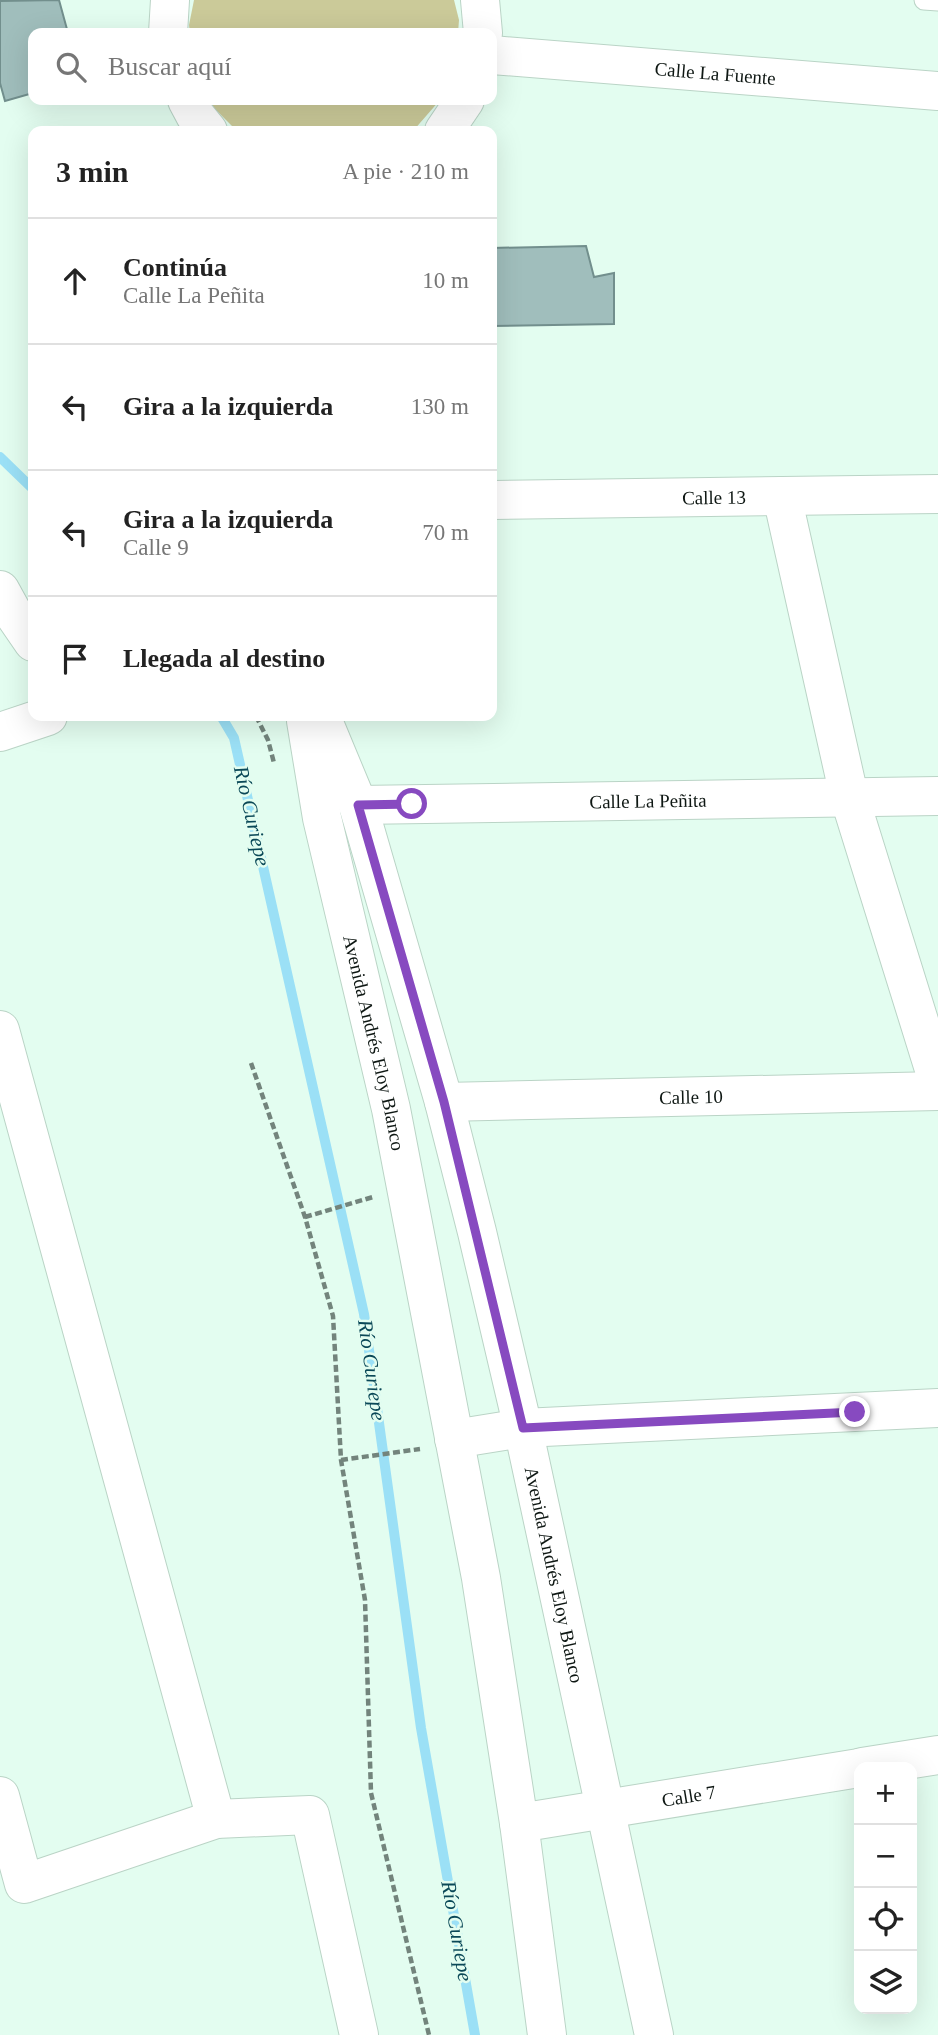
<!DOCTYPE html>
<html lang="es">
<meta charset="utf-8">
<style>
body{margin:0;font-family:"Times New Roman",serif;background:#f2f2f2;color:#222}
.controls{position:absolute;right:21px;bottom:21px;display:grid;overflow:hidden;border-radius:14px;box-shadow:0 7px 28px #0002}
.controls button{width:63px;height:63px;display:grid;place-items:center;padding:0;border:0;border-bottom:2px solid #e0e0e0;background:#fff;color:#222;font:35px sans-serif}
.stop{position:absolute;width:21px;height:21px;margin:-16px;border:5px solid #874ac0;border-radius:50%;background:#fff}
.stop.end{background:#874ac0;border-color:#fff;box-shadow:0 2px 7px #0008}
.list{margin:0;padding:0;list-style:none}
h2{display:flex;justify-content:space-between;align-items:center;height:91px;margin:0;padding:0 28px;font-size:30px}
h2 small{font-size:23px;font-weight:400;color:#767676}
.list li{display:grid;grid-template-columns:46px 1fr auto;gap:21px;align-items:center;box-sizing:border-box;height:126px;padding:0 28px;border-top:2px solid #e0e0e0}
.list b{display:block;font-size:26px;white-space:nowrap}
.list p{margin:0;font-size:23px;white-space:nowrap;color:#767676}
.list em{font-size:23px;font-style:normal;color:#767676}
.icon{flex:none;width:38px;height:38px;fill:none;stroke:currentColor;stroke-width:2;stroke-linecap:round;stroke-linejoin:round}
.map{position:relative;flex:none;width:938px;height:2035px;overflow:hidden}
.search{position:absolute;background:#fff;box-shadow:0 7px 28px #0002;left:28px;top:28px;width:469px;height:77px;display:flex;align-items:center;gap:18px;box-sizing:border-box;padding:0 24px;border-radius:14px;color:#767676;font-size:26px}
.panel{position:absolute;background:#fff;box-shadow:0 7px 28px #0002;left:28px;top:126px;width:469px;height:595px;border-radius:14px}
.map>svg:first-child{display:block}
.green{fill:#cbca99}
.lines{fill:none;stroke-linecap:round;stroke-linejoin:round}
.stream{stroke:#9be0f6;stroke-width:10}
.building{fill:#a0bebc;stroke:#728f8d;stroke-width:2}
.lane-casing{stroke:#bad4c6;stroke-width:21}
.street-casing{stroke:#bad4c6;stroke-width:40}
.secondary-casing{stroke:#bad4c6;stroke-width:40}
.path{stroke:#73847c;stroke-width:4.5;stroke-dasharray:7 3.5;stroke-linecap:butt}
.lane{stroke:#fff;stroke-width:19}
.street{stroke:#fff;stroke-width:38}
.secondary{stroke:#fff;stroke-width:38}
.route{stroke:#874ac0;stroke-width:9}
.labels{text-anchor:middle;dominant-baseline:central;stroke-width:5;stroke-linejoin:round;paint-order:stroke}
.street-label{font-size:19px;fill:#0e1713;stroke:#e3fdf0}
.water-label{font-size:21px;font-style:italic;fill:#0a4857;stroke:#e3fdf0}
</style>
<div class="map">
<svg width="938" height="2035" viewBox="0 0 938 2035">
<rect width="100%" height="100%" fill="#e3fdf0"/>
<path class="green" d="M194,0H454L459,20L458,33H190L189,25Z
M210,100H440L413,131H237L214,108Z"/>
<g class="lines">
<path class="stream" d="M0,457L33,489
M221,716L234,738L364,1314L421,1728L475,2035"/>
</g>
<path class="building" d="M59,0L68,33H33V93L5,101L0,83V1Z
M586,246L594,277L614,273V324L492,326V248Z"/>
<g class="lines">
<defs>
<path id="lane" d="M924,0L938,1"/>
<g id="street">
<path d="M782,496L849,796L938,1082"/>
<path id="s1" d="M492,500L938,494"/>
<path d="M0,590L11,610L33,642"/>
<path d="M0,732L48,716"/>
<path id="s2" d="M358,805L938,796"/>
<path d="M0,1030L216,1819"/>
<path id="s3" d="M444,1102L938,1091"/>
<path d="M454,1439L523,1428L938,1408"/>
<path d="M862,1767L938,1755"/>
<path d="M0,1796L24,1884L216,1819L310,1815L359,2035"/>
<path id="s4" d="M519,1823L859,1768"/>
</g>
<g id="secondary">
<path d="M480,0L483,33"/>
<path d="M168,33L170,0"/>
<path id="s5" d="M492,55L938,91"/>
<path d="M187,100L195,115L208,131"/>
<path d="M444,131L465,100"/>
<path id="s6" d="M321,716L358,805L444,1102L477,1232L523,1428L654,2035"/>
<path id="s7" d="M306,721L322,818L391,1109L481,1578L519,1823L547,2035"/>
</g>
</defs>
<use href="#lane" class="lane-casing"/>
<use href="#street" class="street-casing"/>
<use href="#secondary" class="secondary-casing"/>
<path class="path" d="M256,716L268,740L274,763
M251,1063L305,1217L333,1316L341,1460L365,1600L371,1793L429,2035
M305,1217L373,1197
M341,1460L420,1449"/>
<use href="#lane" class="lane"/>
<use href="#street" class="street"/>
<use href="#secondary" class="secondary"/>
</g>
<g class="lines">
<path class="route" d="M412,804L358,805L444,1102L523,1428L855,1412"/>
</g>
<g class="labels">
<g class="street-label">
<text stroke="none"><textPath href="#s5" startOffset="224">Calle La Fuente</textPath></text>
<text stroke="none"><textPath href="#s1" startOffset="222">Calle 13</textPath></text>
<text stroke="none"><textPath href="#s2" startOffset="290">Calle La Peñita</textPath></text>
<text stroke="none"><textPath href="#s7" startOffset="329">Avenida Andrés Eloy Blanco</textPath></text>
<text stroke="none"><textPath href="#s3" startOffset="247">Calle 10</textPath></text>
<text stroke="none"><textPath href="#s6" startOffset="891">Avenida Andrés Eloy Blanco</textPath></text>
<text stroke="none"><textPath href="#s4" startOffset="172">Calle 7</textPath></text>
</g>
<g class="water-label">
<text transform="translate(252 816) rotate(77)">Río Curiepe</text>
<text transform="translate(372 1370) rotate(82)">Río Curiepe</text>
<text transform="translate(457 1931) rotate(80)">Río Curiepe</text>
</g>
</g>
</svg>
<div class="controls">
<button>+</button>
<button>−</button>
<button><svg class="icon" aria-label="locate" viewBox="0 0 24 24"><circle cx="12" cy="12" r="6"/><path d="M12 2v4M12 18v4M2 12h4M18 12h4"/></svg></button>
<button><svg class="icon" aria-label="layers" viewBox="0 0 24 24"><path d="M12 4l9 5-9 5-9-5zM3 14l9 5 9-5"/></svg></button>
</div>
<div class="stop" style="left:412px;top:804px"></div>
<div class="stop end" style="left:855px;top:1412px"></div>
<div class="search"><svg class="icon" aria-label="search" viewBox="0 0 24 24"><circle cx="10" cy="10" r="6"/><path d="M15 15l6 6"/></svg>Buscar aquí</div>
<section class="panel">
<h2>3 min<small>A pie · 210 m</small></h2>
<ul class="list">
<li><svg class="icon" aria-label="ahead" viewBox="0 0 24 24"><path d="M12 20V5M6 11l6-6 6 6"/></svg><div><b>Continúa</b><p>Calle La Peñita</p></div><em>10 m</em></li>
<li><svg class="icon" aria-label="left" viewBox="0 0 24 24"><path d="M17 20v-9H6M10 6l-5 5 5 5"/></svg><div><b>Gira a la izquierda</b></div><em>130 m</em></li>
<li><svg class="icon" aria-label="left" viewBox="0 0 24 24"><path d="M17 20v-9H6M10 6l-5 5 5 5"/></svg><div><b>Gira a la izquierda</b><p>Calle 9</p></div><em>70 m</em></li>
<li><svg class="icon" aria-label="arrive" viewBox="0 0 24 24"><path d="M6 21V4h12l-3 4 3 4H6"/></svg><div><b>Llegada al destino</b></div></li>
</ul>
</section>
</div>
